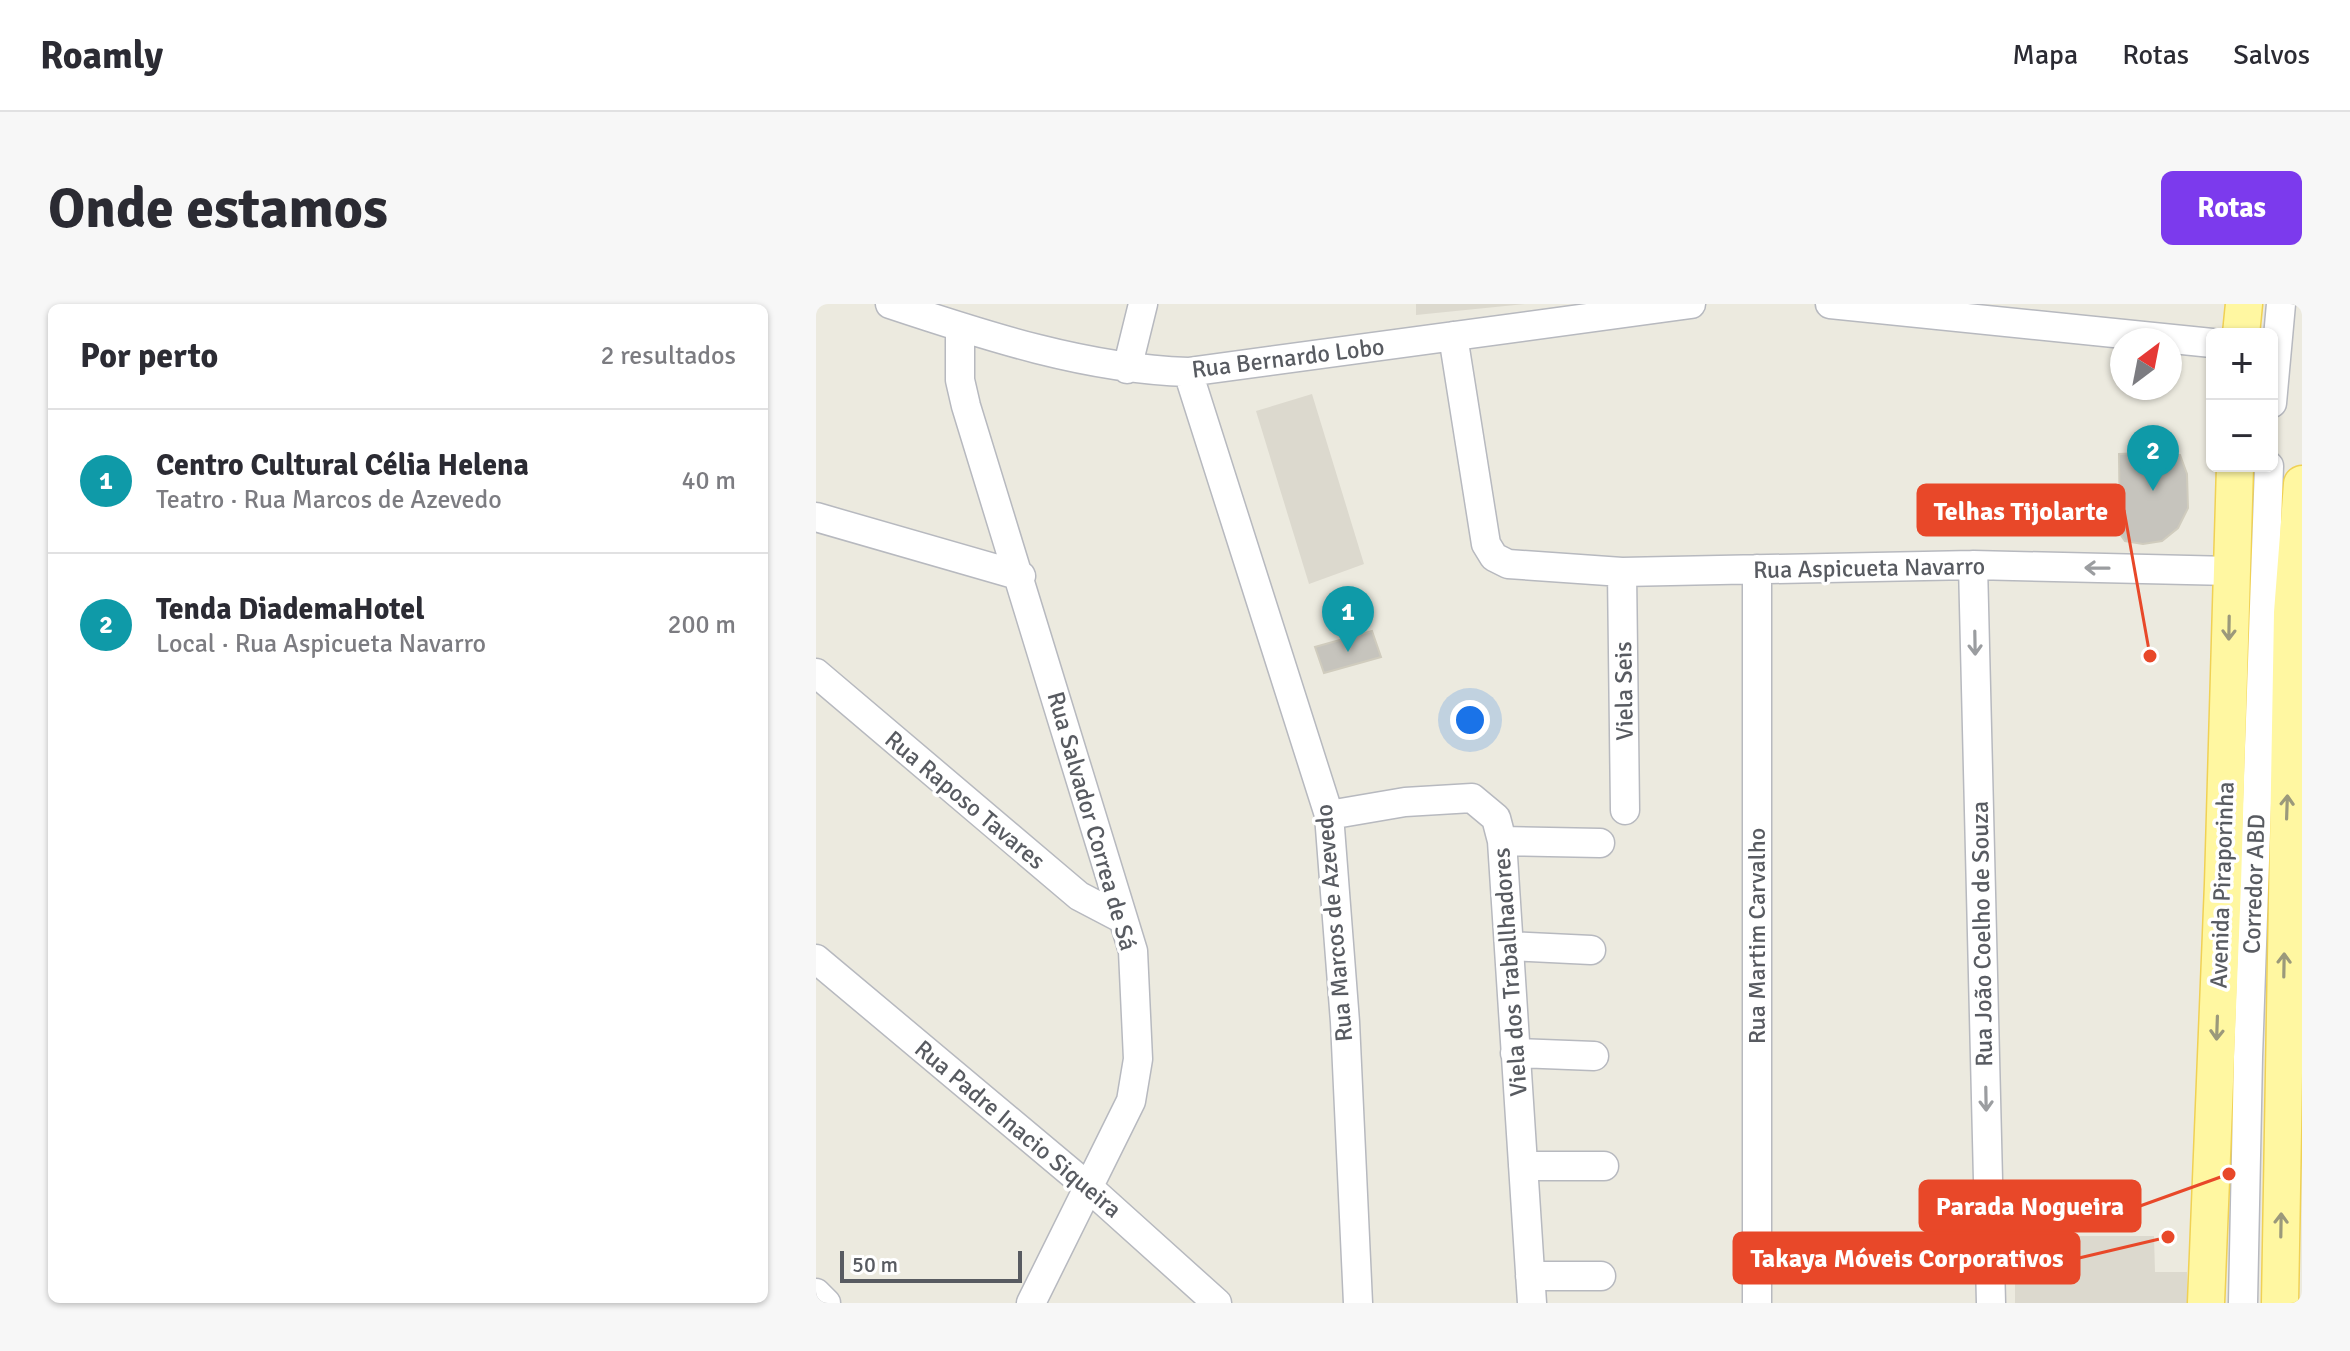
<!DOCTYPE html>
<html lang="pt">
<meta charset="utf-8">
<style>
body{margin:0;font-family:Signika,sans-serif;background:#f7f7f7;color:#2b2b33}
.controls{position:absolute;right:24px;top:24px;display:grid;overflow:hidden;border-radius:12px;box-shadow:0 2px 6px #0004}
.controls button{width:72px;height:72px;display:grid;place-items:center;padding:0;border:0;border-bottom:2px solid #e1e1e2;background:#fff;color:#2b2b33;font:40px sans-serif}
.compass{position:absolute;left:1294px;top:24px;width:72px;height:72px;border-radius:50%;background:#fff;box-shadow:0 2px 6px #0004;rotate:32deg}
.scale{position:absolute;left:24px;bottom:20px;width:182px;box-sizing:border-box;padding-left:8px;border:4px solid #585b61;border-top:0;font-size:22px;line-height:28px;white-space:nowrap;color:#585b61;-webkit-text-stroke:6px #fff;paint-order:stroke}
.you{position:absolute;left:654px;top:416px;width:28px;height:28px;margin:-20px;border:6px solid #fff;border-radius:50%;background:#1a73e8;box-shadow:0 0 0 12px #1a73e833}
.badge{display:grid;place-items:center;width:52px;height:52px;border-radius:50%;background:#7c3aed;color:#fff;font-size:26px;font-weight:700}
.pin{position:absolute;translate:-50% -66px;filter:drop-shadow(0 2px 4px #0008)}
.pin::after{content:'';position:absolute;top:42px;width:28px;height:24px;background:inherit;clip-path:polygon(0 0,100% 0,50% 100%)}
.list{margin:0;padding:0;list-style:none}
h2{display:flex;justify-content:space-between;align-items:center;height:104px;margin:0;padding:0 32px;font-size:34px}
h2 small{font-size:26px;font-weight:400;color:#7c7c81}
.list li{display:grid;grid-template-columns:52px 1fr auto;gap:24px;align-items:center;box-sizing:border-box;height:144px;padding:0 32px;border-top:2px solid #e1e1e2}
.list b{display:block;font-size:30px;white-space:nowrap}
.list p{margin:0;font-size:26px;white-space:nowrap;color:#7c7c81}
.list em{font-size:26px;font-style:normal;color:#7c7c81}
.map{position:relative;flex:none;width:1486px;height:999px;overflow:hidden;border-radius:12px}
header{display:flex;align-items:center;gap:48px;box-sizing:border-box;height:112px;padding:0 40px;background:#fff;border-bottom:2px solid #e1e1e2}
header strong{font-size:38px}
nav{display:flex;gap:44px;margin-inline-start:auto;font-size:28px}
.intro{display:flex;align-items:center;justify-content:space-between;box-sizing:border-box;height:192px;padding:0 48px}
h1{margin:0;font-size:56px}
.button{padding:20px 36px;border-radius:12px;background:#7c3aed;color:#fff;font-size:28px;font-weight:700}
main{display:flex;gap:48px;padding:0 48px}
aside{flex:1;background:#fff;border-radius:12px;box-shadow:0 2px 6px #0004}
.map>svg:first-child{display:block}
.education{fill:#dcd9ce}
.building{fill:#c6c4bd;stroke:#d0ccbe;stroke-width:2}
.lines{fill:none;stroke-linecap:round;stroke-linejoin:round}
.minor-casing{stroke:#b7b9bf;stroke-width:31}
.major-casing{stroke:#f0d154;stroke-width:39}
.minor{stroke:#fff;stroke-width:28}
.major{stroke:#fff7a1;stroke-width:36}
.oneway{stroke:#9b9da0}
.oneway2{stroke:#9b997b}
.labels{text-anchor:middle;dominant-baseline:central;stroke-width:7;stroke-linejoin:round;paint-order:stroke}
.street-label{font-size:24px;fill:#585b61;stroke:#fff}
.leader{fill:none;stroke:#e84829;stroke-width:3}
.callout-dot{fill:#e84829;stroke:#fff;stroke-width:3}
.callout{fill:#e84829;stroke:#e84829;stroke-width:3}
.callout-label{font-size:26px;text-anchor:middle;font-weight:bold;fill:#fff}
</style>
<header>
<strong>Roamly</strong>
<nav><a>Mapa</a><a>Rotas</a><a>Salvos</a></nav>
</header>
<div class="intro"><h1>Onde estamos</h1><a class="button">Rotas</a></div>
<main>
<aside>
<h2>Por perto<small>2 resultados</small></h2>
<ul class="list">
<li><span class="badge" style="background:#0f9aa8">1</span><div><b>Centro Cultural Célia Helena</b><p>Teatro · Rua Marcos de Azevedo</p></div><em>40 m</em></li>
<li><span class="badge" style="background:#0f9aa8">2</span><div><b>Tenda DiademaHotel</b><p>Local · Rua Aspicueta Navarro</p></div><em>200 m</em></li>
</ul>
</aside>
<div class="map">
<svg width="1486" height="999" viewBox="0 0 1486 999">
<rect width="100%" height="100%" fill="#eceadf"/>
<path class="education" d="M600,0H709L600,11Z
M496,90L548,260L493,280L440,107Z
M1199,932H1338L1339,968H1371L1372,999H1199Z"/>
<path class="building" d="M1324,149L1364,151L1371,170L1372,204L1362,224L1346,237L1327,240L1309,237L1304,230L1303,150Z
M556,327L565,353L508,369L499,343Z"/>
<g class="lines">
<defs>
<path id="minor" d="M74,0C170,32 271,65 372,68L875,0
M1014,0L1396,39
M144,23V76L150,102L317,647L322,755L315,797L215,999
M637,32L670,240L678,253L692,260L806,268L1157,261L1415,267
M311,65L327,0
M372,68L513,511L529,718L542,999
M1456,99L1465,0
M0,213L205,272
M1157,261L1175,999
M806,268L809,506
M0,369L263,592L305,614
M513,511L589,498L656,494L680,514L686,537L716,999
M686,537L784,539
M693,642L775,646
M0,655L271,882L401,999
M699,749L778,752
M707,862H788
M714,972H785
M0,989L10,999
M941,999V265
M1427,999L1432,753L1453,162"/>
<path id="major" d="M1425,30L1428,0
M1390,999L1407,580L1419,162
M1464,999L1476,309L1486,180"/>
</defs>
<use href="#minor" class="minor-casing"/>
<use href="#major" class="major-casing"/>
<use href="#minor" class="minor"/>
<use href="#major" class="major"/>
</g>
<defs><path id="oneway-shaft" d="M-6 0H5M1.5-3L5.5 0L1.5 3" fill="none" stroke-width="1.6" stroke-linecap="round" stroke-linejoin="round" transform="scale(2)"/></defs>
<g class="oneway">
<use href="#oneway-shaft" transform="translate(1281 264) rotate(-179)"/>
<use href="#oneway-shaft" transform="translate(1159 339) rotate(89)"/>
<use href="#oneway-shaft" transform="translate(1170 795) rotate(89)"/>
</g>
<g class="oneway2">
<use href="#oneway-shaft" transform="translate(1413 324) rotate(91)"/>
<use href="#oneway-shaft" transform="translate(1471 503) rotate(-88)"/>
<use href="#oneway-shaft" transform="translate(1468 661) rotate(-89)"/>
<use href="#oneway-shaft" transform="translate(1401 724) rotate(92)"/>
<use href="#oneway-shaft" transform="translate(1465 921) rotate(-89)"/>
</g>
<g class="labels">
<g class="street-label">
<text transform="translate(472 54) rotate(-7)">Rua Bernardo Lobo</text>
<text transform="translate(1053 264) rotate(-1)">Rua Aspicueta Navarro</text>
<text transform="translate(808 387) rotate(-91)">Viela Seis</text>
<text transform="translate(149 496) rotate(40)">Rua Raposo Tavares</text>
<text transform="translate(276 517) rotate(74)">Rua Salvador Correa de Sá</text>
<text transform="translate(1438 580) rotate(-88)">Corredor ABD</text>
<text transform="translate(1406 581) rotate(-88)">Avenida Piraporinha</text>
<text transform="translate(518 619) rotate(-95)">Rua Marcos de Azevedo</text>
<text transform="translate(1166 630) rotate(-91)">Rua João Coelho de Souza</text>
<text transform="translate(941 632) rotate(-90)">Rua Martim Carvalho</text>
<text transform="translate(694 668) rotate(-94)">Viela dos Traballhadores</text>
<text transform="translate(202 825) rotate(40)">Rua Padre Inacio Siqueira</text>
</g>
</g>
<path class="leader" d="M1334 352L1308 206M1413 870L1324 902M1352 933L1263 954"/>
<g class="callout-dot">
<circle cx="1334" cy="352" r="8"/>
<circle cx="1413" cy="870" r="8"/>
<circle cx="1352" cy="933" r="8"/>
</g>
<g class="callout">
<rect x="1102" y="181" width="206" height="50" rx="8"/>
<rect x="1104" y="877" width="220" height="50" rx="8"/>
<rect x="918" y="929" width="345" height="50" rx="8"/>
</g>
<g class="callout-label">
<text x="1205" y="216">Telhas Tijolarte</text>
<text x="1214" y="911">Parada Nogueira</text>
<text x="1091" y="963">Takaya Móveis Corporativos</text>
</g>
</svg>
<div class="controls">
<button>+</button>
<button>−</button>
</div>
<svg class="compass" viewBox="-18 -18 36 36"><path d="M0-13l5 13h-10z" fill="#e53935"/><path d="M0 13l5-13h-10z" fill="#7c7c81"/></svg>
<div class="scale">50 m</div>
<div class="you"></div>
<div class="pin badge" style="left:532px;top:348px;background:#0f9aa8">1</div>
<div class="pin badge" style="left:1337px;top:187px;background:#0f9aa8">2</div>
</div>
</main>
